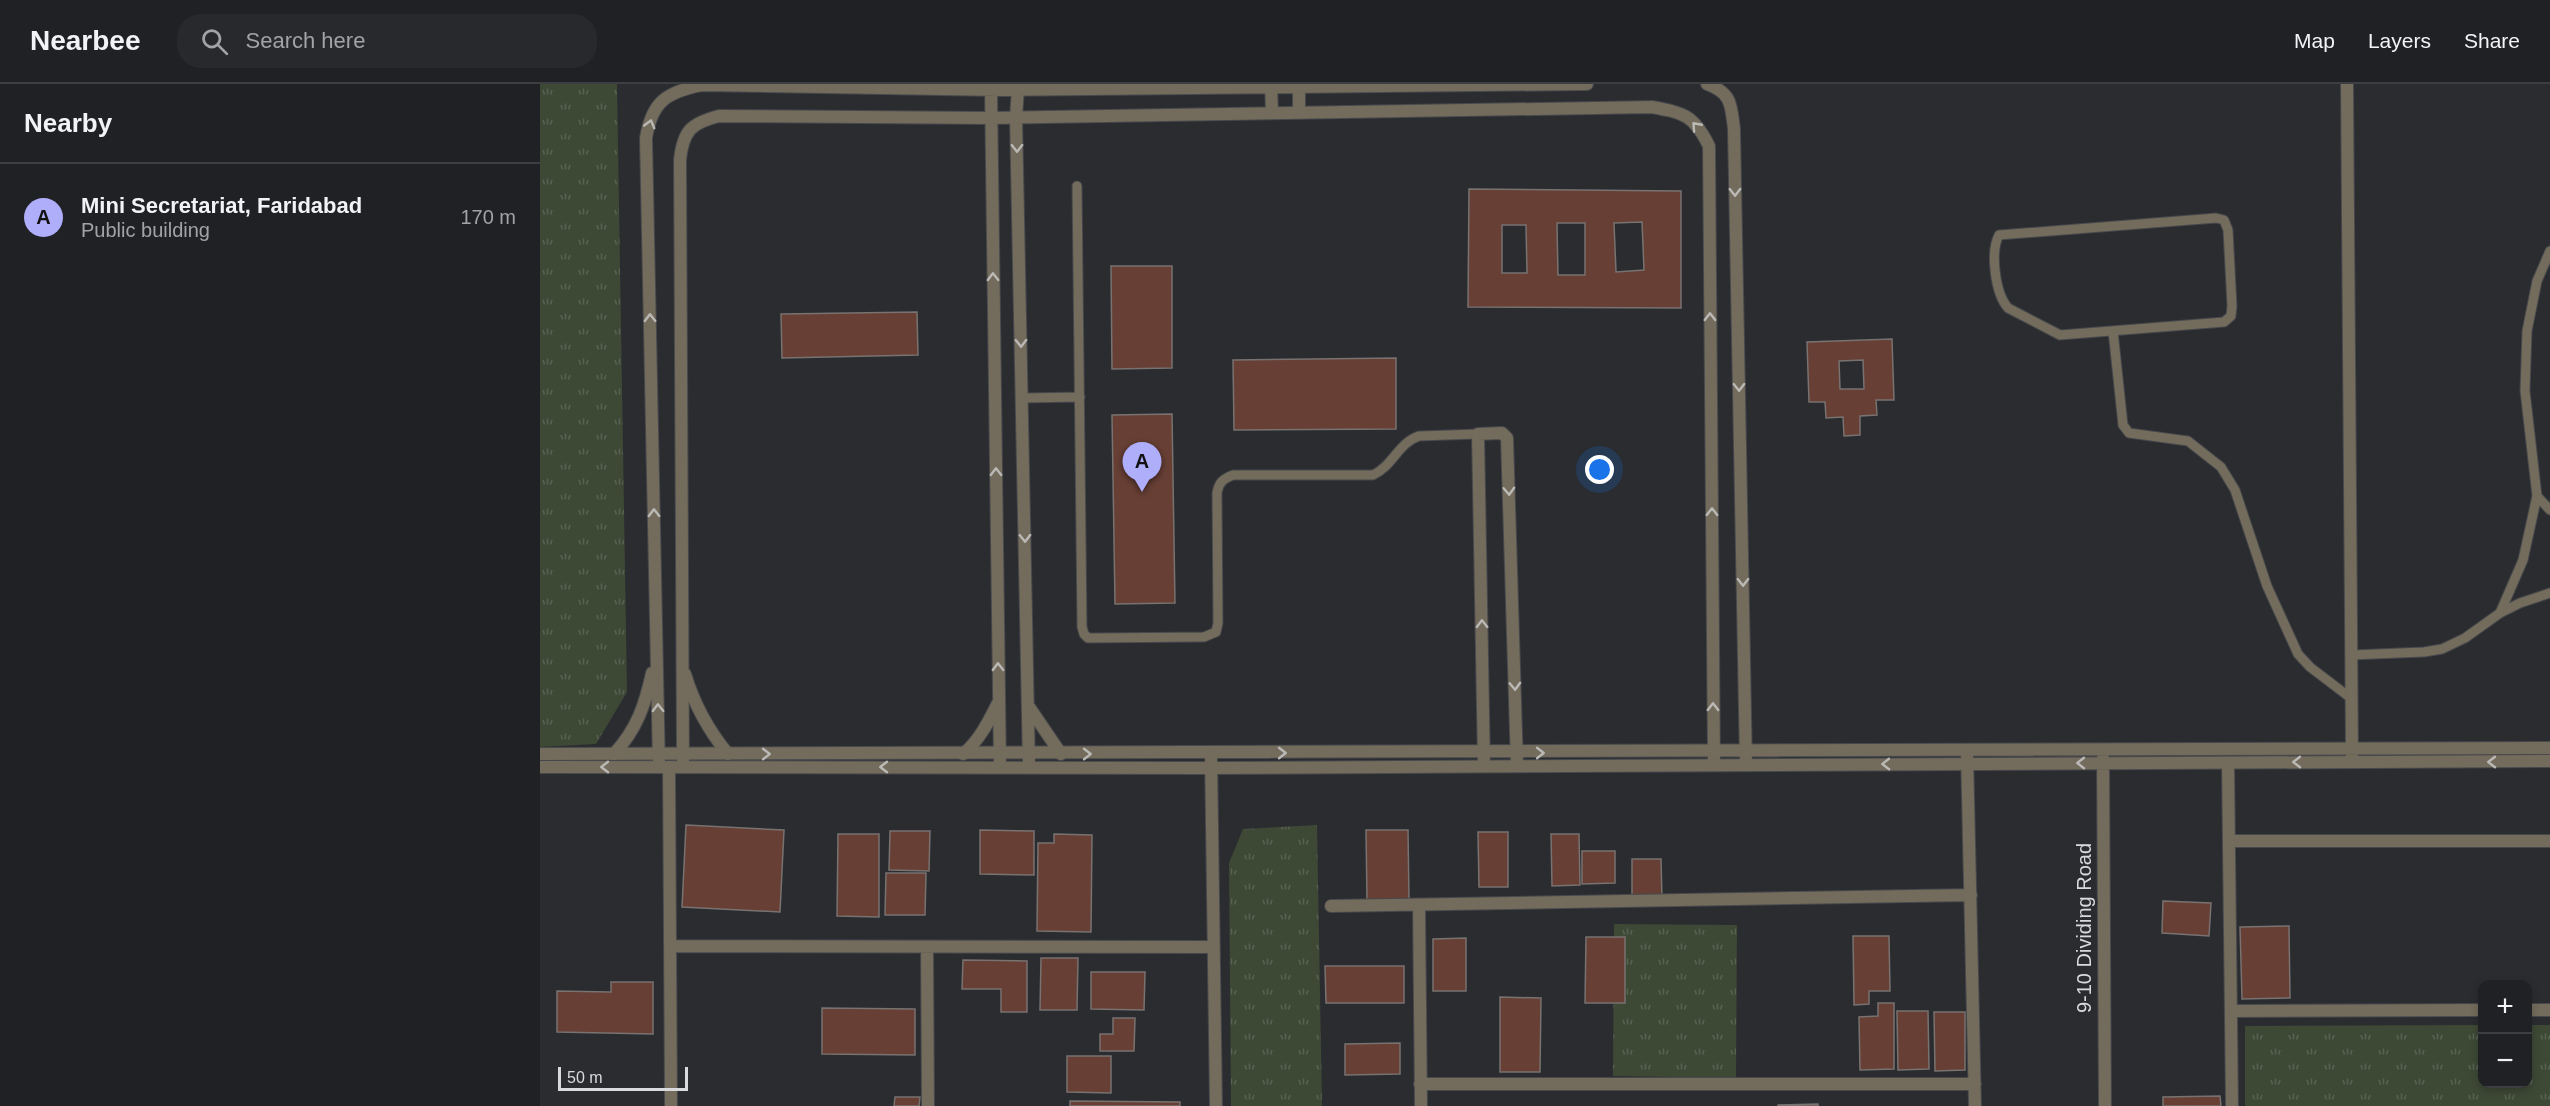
<!DOCTYPE html>
<meta charset="utf-8">
<style>
body{margin:0;font-family:Arial,sans-serif;background:#28292c;color:#f1f3f6}
.controls{position:absolute;right:18px;bottom:18px;display:grid;overflow:hidden;border-radius:12px;box-shadow:0 3px 9px #0003}
.controls button{width:54px;height:54px;display:grid;place-items:center;padding:0;border:0;border-bottom:2px solid #3d3e41;background:#202124;color:#f1f3f6;font:30px sans-serif}
.scale{position:absolute;left:18px;bottom:15px;width:130px;box-sizing:border-box;padding-left:6px;border:3px solid #d9dadd;border-top:0;font-size:16px;line-height:21px;white-space:nowrap;color:#d9dadd;-webkit-text-stroke:4px #2a2c30;paint-order:stroke}
.you{position:absolute;left:1060px;top:386px;width:21px;height:21px;margin:-15px;border:4px solid #fff;border-radius:50%;background:#1a73e8;box-shadow:0 0 0 9px #1a73e833}
.badge{display:grid;place-items:center;width:39px;height:39px;border-radius:50%;background:#aeaefb;color:#111;font-size:20px;font-weight:700}
.pin{position:absolute;translate:-50% -50px;filter:drop-shadow(0 2px 3px #0008)}
.pin::after{content:'';position:absolute;top:32px;width:21px;height:18px;background:inherit;clip-path:polygon(0 0,100% 0,50% 100%)}
.list{margin:0;padding:0;list-style:none}
h2{display:flex;justify-content:space-between;align-items:center;height:78px;margin:0;padding:0 24px;font-size:26px}
h2 small{font-size:20px;font-weight:400;color:#a2a3a6}
.list li{display:grid;grid-template-columns:39px 1fr auto;gap:18px;align-items:center;box-sizing:border-box;height:108px;padding:0 24px;border-top:2px solid #3d3e41}
.list b{display:block;font-size:22px;white-space:nowrap}
.list p{margin:0;font-size:20px;white-space:nowrap;color:#a2a3a6}
.list em{font-size:20px;font-style:normal;color:#a2a3a6}
.icon{flex:none;width:33px;height:33px;fill:none;stroke:currentColor;stroke-width:2;stroke-linecap:round;stroke-linejoin:round}
.map{position:relative;flex:none;width:2010px;height:1022px;overflow:hidden}
header{display:flex;align-items:center;gap:36px;box-sizing:border-box;height:84px;padding:0 30px;background:#202124;border-bottom:2px solid #3d3e41}
header strong{font-size:28px}
nav{display:flex;gap:33px;margin-inline-start:auto;font-size:21px}
.search{width:420px;height:54px;background:#28292c;display:flex;align-items:center;gap:15px;box-sizing:border-box;padding:0 21px;border-radius:24px;color:#a2a3a6;font-size:22px}
main{display:flex}
aside{flex:1;background:#202124}
.map>svg:first-child{display:block}
.grass{fill:url(#grass-tufts)}
.building{fill:#673f35;stroke:#787270;stroke-width:1.5;fill-rule:evenodd}
.lines{fill:none;stroke-linecap:round;stroke-linejoin:round}
.service-casing{stroke:#46484c;stroke-width:11}
.minor-casing{stroke:#46484c;stroke-width:14}
.tertiary-casing{stroke:#46484c;stroke-width:14}
.service{stroke:#736b5b;stroke-width:9}
.minor{stroke:#736b5b;stroke-width:12}
.tertiary{stroke:#736b5b;stroke-width:12}
.oneway{stroke:#bab9b6}
.labels{text-anchor:middle;dominant-baseline:central;stroke-width:5;stroke-linejoin:round;paint-order:stroke}
.street-label{font-size:20px;fill:#d9dadd;stroke:#2a2c30}
</style>
<header>
<strong>Nearbee</strong>
<div class="search"><svg class="icon" aria-label="search" viewBox="0 0 24 24"><circle cx="10" cy="10" r="6"/><path d="M15 15l6 6"/></svg>Search here</div>
<nav><a>Map</a><a>Layers</a><a>Share</a></nav>
</header>
<main>
<aside>
<h2>Nearby<small></small></h2>
<ul class="list">
<li><span class="badge">A</span><div><b>Mini Secretariat, Faridabad</b><p>Public building</p></div><em>170 m</em></li>
</ul>
</aside>
<div class="map">
<svg width="2010" height="1022" viewBox="0 0 2010 1022">
<defs>
<pattern id="grass-tufts" width="24" height="20" patternUnits="userSpaceOnUse" patternTransform="scale(1.5)"><rect width="24" height="20" fill="#3d4835"/><path d="M3 7l-1-3M5 7V3M7 7l1-3M15 17l-1-3M17 17v-4M19 17l1-3" fill="none" stroke="#586252"/></pattern>
</defs>
<rect width="100%" height="100%" fill="#2a2c30"/>
<path class="grass" d="M0,0H77L87,608L56,660L0,663Z
M777,741L782,1022H691L689,779L703,745Z
M1074,840L1197,841L1196,994L1073,992Z
M1942,941V1000H1988V941H2010V1022H1705V942Z"/>
<path class="building" d="M929,105L1141,107V224L928,223ZM1102,138L1104,186L1076,188L1074,139ZM1017,139H1045V191H1018ZM962,141H986L987,189H962Z
M571,182H632V284L572,285Z
M377,228L378,271L242,274L241,230Z
M1352,255L1354,316H1336L1337,331L1320,332V351L1304,352L1303,333L1286,334L1285,318H1269L1267,258ZM1323,276L1324,305H1300L1299,277Z
M856,274V345L694,346L693,276Z
M632,330L635,519L575,520L572,331Z
M146,741L244,746L240,828L142,823Z
M440,746L494,747V791L440,790Z
M826,746H868L869,815L827,816Z
M350,747H390L389,787L349,786Z
M938,748H968V803H939Z
M298,750H339V833L297,832Z
M514,750L552,751L551,848L497,847L498,759H514Z
M1011,750H1039L1040,801L1012,802Z
M1042,767H1075V799L1042,800Z
M1092,775H1121L1122,815H1092Z
M346,789H386L385,831H345Z
M1623,817L1671,819L1669,852L1622,849Z
M1749,842L1750,914L1702,915L1700,843Z
M1313,852H1349L1350,907H1329V920L1314,921Z
M1046,853H1085V919H1045Z
M926,854V907H893V855Z
M501,874H538L537,926H500Z
M423,876L487,877V928H461V905H422Z
M785,882H864V919H786Z
M551,888H605L604,926L551,925Z
M71,898H113V950L17,948V907L71,908Z
M960,913L1001,914L1000,988H960Z
M1338,919H1354V985L1320,986L1319,933L1338,932Z
M282,924L375,925V971L282,970Z
M1357,927H1388L1389,985L1358,986Z
M1394,928H1425V986L1395,987Z
M573,934H595L594,967H560V950H573Z
M860,959V990L805,991V960Z
M527,972H571V1009L527,1008Z
M1680,1012L1681,1022H1623V1013Z
M355,1013H380L379,1022H354Z
M530,1017L640,1018V1022H530Z
M1278,1020V1022H1238V1021Z"/>
<g class="lines">
<defs>
<path id="service" d="M537,102L542,543L544,550L548,554L664,553L676,548L678,539L677,409C679,398 683,395 693,391H833C853,382 858,359 879,352L938,350
M1676,134L1684,136L1688,146L1692,222L1691,232L1684,238L1520,251L1468,224C1455,209 1450,168 1459,151Z
M1573,247L1583,341L1589,349L1648,357L1681,383L1695,406L1727,502L1758,570L1770,583L1812,615
M482,314L540,313
M1997,412L2010,426
M1960,529L1980,519L2010,509
M1811,571L1884,568L1902,565L1925,554L1960,529L1983,476L1997,412L1985,307L1987,247L1997,197L2010,167"/>
<path id="minor" d="M731,0L732,29
M1167,0C1192,9 1191,21 1194,45L1206,681
M478,5L476,33L489,683
M451,6L460,683
M759,28V0
M145,590C154,620 168,646 188,670
M489,623L521,670
M1427,669L1435,1022
M74,670C97,645 105,621 112,589
M423,670C439,657 449,637 458,619
M671,670L676,1022
M1688,679L1692,1022
M143,680L140,76C143,47 151,39 179,32L451,34L1112,23C1144,29 1154,31 1169,62L1174,681
M944,682L938,350L962,349L967,354L977,682
M119,683L106,54C112,17 127,8 162,1L459,6L1047,0
M129,683L131,1022
M1689,757H2010
M879,821L881,1022
M791,822L1431,811
M130,862L674,863
M387,863L388,1022
M1988,926H2010
M1691,927L1942,926
M880,1000H1435"/>
<path id="tertiary" d="M1807,0L1812,671
M0,670L2010,664
M1563,674L1565,1022
M0,683L672,684L2010,677"/>
</defs>
<use href="#service" class="service-casing"/>
<use href="#minor" class="minor-casing"/>
<use href="#tertiary" class="tertiary-casing"/>
<use href="#service" class="service"/>
<use href="#minor" class="minor"/>
<use href="#tertiary" class="tertiary"/>
</g>
<defs><path id="oneway-chevron" d="M-2-3.5L2.5 0L-2 3.5" fill="none" stroke-width="1.6" stroke-linecap="round" stroke-linejoin="round" transform="scale(1.5)"/></defs>
<g class="oneway">
<use href="#oneway-chevron" transform="translate(110 40) rotate(-75)"/>
<use href="#oneway-chevron" transform="translate(1156 42) rotate(-132)"/>
<use href="#oneway-chevron" transform="translate(477 64) rotate(89)"/>
<use href="#oneway-chevron" transform="translate(1195 108) rotate(89)"/>
<use href="#oneway-chevron" transform="translate(453 193) rotate(-91)"/>
<use href="#oneway-chevron" transform="translate(1170 233) rotate(-90)"/>
<use href="#oneway-chevron" transform="translate(110 234) rotate(-91)"/>
<use href="#oneway-chevron" transform="translate(481 259) rotate(89)"/>
<use href="#oneway-chevron" transform="translate(1199 303) rotate(89)"/>
<use href="#oneway-chevron" transform="translate(456 388) rotate(-91)"/>
<use href="#oneway-chevron" transform="translate(969 407) rotate(88)"/>
<use href="#oneway-chevron" transform="translate(1172 428) rotate(-90)"/>
<use href="#oneway-chevron" transform="translate(114 429) rotate(-91)"/>
<use href="#oneway-chevron" transform="translate(485 454) rotate(89)"/>
<use href="#oneway-chevron" transform="translate(1203 498) rotate(89)"/>
<use href="#oneway-chevron" transform="translate(942 540) rotate(-91)"/>
<use href="#oneway-chevron" transform="translate(458 583) rotate(-91)"/>
<use href="#oneway-chevron" transform="translate(975 602) rotate(88)"/>
<use href="#oneway-chevron" transform="translate(1173 623) rotate(-90)"/>
<use href="#oneway-chevron" transform="translate(118 624) rotate(-91)"/>
<use href="#oneway-chevron" transform="translate(742 669)"/>
<use href="#oneway-chevron" transform="translate(1000 669)"/>
<use href="#oneway-chevron" transform="translate(226 670)"/>
<use href="#oneway-chevron" transform="translate(547 670)"/>
<use href="#oneway-chevron" transform="translate(1757 678) rotate(180)"/>
<use href="#oneway-chevron" transform="translate(1952 678) rotate(180)"/>
<use href="#oneway-chevron" transform="translate(1541 679) rotate(180)"/>
<use href="#oneway-chevron" transform="translate(1346 680) rotate(179)"/>
<use href="#oneway-chevron" transform="translate(65 683) rotate(-180)"/>
<use href="#oneway-chevron" transform="translate(344 683) rotate(-180)"/>
</g>
<g class="labels">
<g class="street-label">
<text transform="translate(1544 844) rotate(-90)">9-10 Dividing Road</text>
</g>
</g>
</svg>
<div class="controls">
<button>+</button>
<button>−</button>
</div>
<div class="scale">50 m</div>
<div class="you"></div>
<div class="pin badge" style="left:602px;top:408px">A</div>
</div>
</main>
